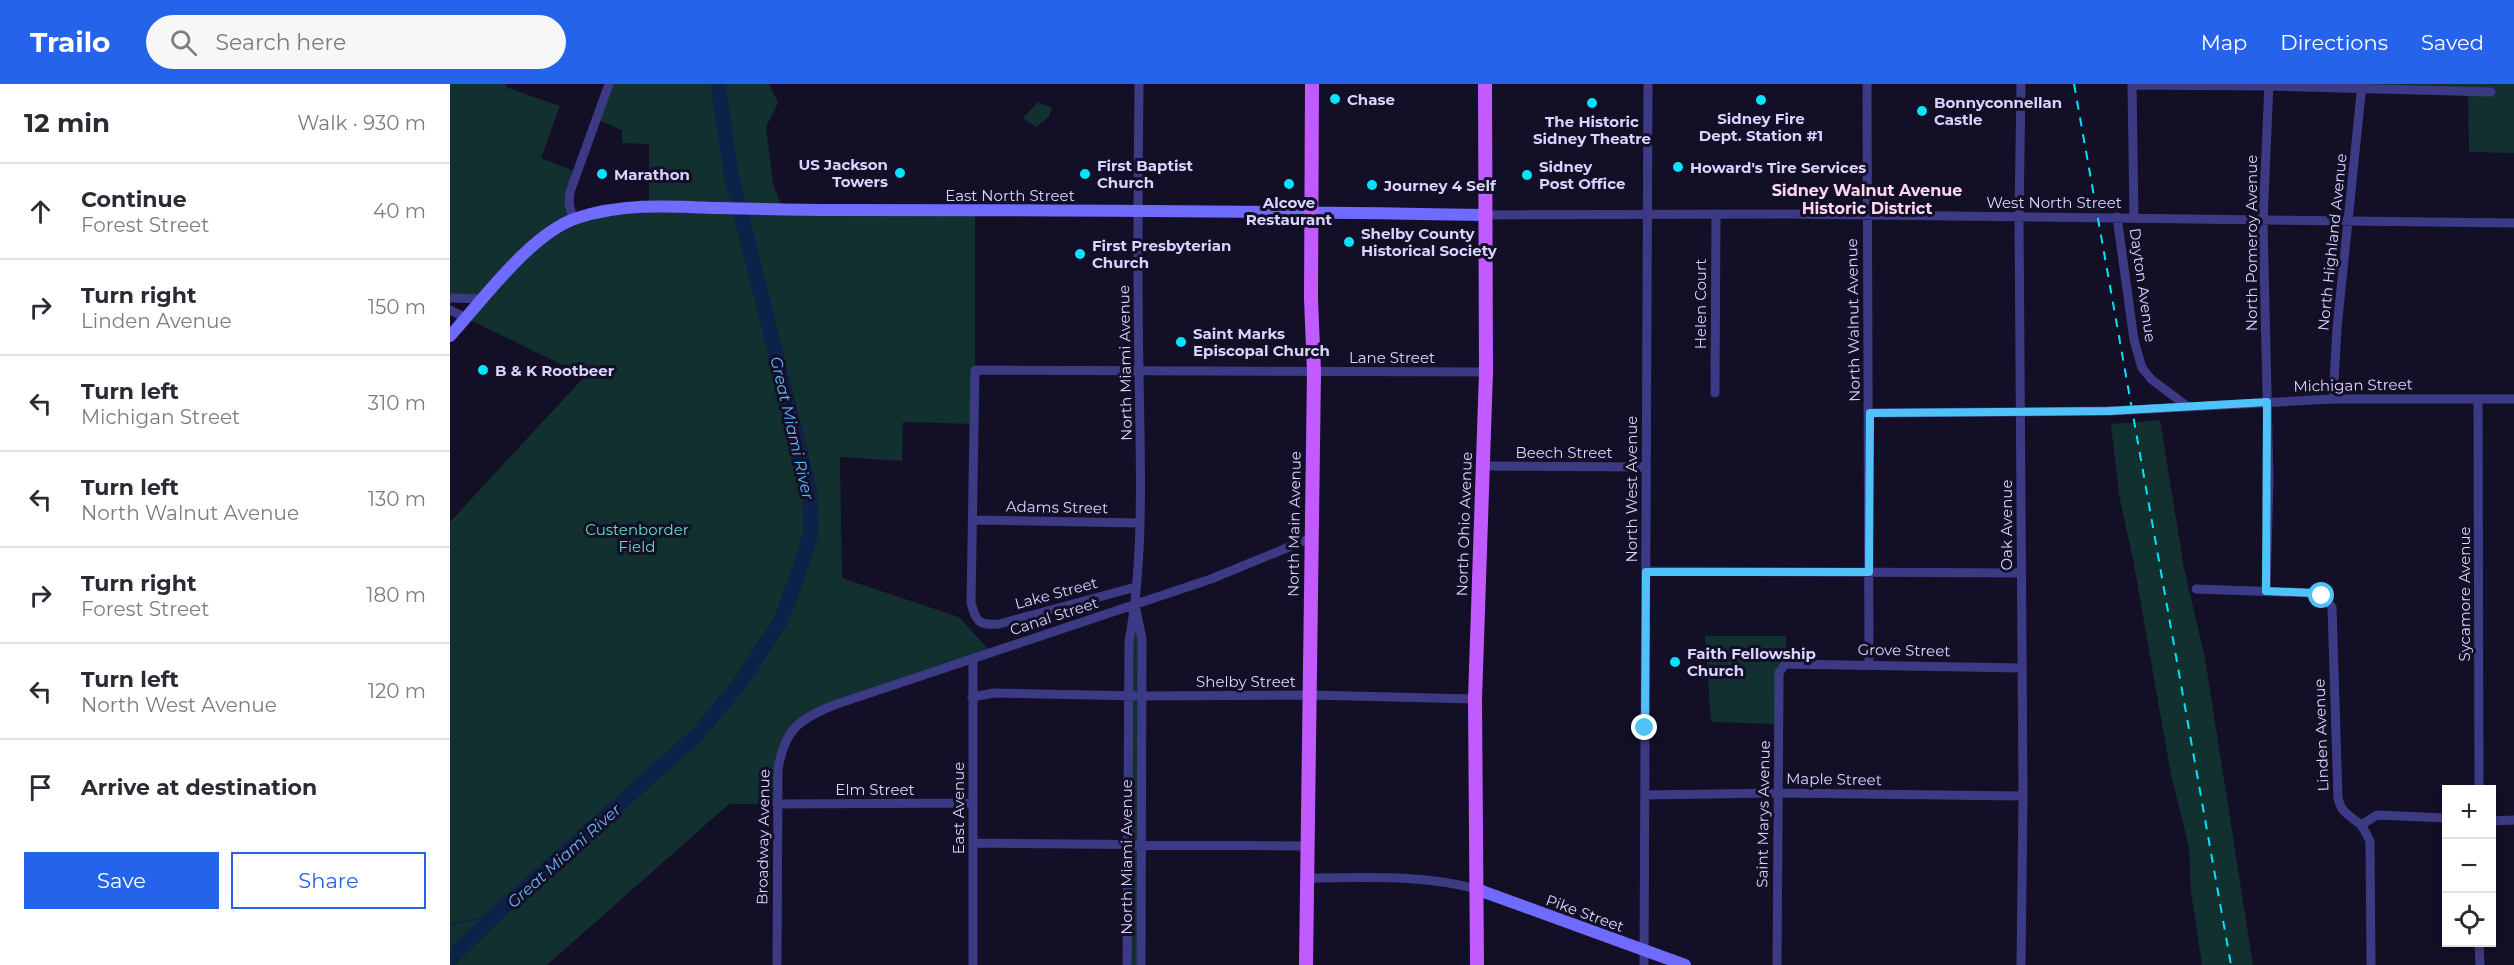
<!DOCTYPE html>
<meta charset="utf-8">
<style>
body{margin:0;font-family:Montserrat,sans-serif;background:#f7f7f7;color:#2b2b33}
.controls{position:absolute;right:18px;bottom:18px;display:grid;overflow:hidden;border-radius:0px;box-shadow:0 3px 9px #0003}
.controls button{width:54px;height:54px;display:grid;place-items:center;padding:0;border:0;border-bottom:2px solid #e1e1e2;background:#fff;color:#2b2b33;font:30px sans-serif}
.stop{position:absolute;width:18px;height:18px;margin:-14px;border:4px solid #4fc3f7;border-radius:50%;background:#fff}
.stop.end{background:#4fc3f7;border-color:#fff;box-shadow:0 2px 6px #0008}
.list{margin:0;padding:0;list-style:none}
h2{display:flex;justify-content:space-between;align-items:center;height:78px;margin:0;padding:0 24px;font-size:26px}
h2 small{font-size:20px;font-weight:400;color:#7c7c81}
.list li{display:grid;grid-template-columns:39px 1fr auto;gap:18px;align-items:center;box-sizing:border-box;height:96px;padding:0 24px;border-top:2px solid #e1e1e2}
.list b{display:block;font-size:22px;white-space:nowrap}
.list p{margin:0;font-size:20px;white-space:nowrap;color:#7c7c81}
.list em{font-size:20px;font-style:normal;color:#7c7c81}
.actions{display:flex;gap:12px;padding:18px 24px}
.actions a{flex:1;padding:14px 0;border:2px solid #2563eb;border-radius:0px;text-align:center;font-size:21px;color:#2563eb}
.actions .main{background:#2563eb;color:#fff}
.icon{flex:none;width:33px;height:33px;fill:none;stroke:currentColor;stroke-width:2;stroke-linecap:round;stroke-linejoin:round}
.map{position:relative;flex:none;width:2064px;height:881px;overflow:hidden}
header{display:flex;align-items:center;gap:36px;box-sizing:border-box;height:84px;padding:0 30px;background:#2563eb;color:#fff}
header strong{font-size:28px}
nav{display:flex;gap:33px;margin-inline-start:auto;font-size:21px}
.search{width:420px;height:54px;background:#f7f7f7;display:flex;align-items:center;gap:15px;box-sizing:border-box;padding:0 21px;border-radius:33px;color:#7c7c81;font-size:22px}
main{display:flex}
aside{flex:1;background:#fff}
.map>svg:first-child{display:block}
.green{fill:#12302f}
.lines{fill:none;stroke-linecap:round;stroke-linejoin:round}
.stream{stroke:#0c2248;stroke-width:2}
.river{stroke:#0c2248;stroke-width:15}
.street{stroke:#3d3a85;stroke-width:9}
.secondary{stroke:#6f6bff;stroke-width:12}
.primary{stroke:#c25bff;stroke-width:14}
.rail{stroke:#00e5ff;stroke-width:2;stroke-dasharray:9 8;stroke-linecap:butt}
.street-bridge{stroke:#3d3a85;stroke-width:9}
.route{stroke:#4fc3f7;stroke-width:8}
.poi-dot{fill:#00e5ff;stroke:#130f26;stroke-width:2}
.labels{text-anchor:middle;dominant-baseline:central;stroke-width:6;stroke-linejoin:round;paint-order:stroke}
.poi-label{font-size:15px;font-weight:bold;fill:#d9d4ff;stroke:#130f26;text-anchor:start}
.street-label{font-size:15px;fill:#d9d4ff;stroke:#130f26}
.park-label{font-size:15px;fill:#5fe0c0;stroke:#130f26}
.neighbourhood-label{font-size:16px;font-weight:bold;fill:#ffd6f0;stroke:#130f26}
.water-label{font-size:16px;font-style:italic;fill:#62b6ff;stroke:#130f26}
</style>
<header>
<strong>Trailo</strong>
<div class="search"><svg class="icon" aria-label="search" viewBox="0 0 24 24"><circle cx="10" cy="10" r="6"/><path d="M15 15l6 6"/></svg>Search here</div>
<nav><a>Map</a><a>Directions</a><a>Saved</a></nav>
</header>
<main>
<aside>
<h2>12 min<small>Walk · 930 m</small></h2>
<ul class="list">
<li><svg class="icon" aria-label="ahead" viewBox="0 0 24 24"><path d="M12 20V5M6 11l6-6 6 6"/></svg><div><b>Continue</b><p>Forest Street</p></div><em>40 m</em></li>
<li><svg class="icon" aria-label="right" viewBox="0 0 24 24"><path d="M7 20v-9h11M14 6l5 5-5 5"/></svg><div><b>Turn right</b><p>Linden Avenue</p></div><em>150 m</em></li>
<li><svg class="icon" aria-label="left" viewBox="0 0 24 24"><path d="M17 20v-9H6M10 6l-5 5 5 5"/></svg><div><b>Turn left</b><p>Michigan Street</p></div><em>310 m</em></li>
<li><svg class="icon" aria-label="left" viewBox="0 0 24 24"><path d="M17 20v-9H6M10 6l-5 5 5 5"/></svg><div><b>Turn left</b><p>North Walnut Avenue</p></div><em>130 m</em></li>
<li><svg class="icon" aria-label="right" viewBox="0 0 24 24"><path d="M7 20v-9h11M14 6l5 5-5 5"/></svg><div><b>Turn right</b><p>Forest Street</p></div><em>180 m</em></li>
<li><svg class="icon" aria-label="left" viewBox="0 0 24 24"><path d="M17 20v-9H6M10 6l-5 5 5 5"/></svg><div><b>Turn left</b><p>North West Avenue</p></div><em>120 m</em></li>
<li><svg class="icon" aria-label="arrive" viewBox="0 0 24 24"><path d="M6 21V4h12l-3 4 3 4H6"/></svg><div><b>Arrive at destination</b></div></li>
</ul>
<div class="actions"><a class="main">Save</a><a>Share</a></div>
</aside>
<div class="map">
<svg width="2064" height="881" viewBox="0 0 2064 881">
<rect width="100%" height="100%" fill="#130f26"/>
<path class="green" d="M0,0H56V3L110,22L91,74L127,88L120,108L124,135L199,121V60L172,59V46L146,35L159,0H319L328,19L316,43L323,100L333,126H525V340L453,338L452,377L390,373L392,494L509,533L541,568L355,633L331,666L327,720H279L97,881H0V438L135,292L16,234L33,215L0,214Z
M1912,0H2064V69L2019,68L2018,7Z
M588,18L602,24L599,33L586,43L573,34Z
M1710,336L1734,484L1755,574L1803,881H1752L1741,807L1739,763L1721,691L1683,475L1669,411L1661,340Z
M685,521L692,555L691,881H677L678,612Z
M1255,552H1336L1335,580L1329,589L1328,640L1261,638Z"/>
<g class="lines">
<path class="stream" d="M0,840L44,832"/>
<path class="river" d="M0,875L44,832L249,649L293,595L330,538L346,496L361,449L360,408L281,89L268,0"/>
<path class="street" d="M1417,0L1419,580
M1571,0L1569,133L1573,712L1571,881
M1682,0L1684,134
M1682,1L1819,2L2041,8
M1035,131L1337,130L2064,139
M1667,133L1684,256L1692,284L1701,295L1738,323
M123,135L119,119L120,108L159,0
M0,214L34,215
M0,226L16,234
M1265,309L1266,130
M1883,315L1887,244L1912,0
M2028,315L2029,706
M1699,325L1883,315H2064
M1420,329L1659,327
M1032,382L1195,383
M524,436L689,439
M1196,487L1571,489
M686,503L549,540C528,541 527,539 521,519L525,286L1036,288
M1746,505L1862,509L1872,512L1882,523L1888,714C1891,729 1899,731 1910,740C1914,744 1917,752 1920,757L1921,881
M1816,507L1819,395L1813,137L1819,0
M686,526L692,555L691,881
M523,574V881
M522,613L544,609L691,612L860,611L1025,615
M1195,711L1328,709L1573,712
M327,720L523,719
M2042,737L2064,736
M1911,741L1927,731L1996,734
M523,759L857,762
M858,794C914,794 972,790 1026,805
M2029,858L2030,881
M327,881L328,685C335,645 348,636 384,621L761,495L861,454
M677,881L679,558C695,469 690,376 689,286C687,191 688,95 689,0
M1194,881L1198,0
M1327,881L1329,599V589L1335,580L1572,584"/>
<path class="secondary" d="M0,252C33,216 81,149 127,134C173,119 219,122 267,124C307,125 347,126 387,126C603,126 819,127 1035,131
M1026,805L1235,881"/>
<path class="primary" d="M856,881L864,288L861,215L862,0
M1027,881L1025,615L1036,288L1035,0"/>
<path class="rail" d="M1624,0L1781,881"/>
<path class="street-bridge" d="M1659,327L1699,325"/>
</g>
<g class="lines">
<path class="route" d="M1195,644L1196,488H1419L1420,329L1659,327L1817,318L1816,507L1862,509L1872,512"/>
</g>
<g class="poi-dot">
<circle cx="885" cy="15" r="6"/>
<circle cx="1311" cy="16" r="6"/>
<circle cx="1142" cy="19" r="6"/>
<circle cx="1472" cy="27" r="6"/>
<circle cx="1228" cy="83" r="6"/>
<circle cx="450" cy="89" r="6"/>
<circle cx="152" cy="90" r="6"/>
<circle cx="635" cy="90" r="6"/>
<circle cx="1077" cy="91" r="6"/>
<circle cx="839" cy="100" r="6"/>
<circle cx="922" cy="101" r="6"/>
<circle cx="899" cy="158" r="6"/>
<circle cx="630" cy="170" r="6"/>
<circle cx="731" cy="258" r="6"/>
<circle cx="33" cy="286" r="6"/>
<circle cx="1225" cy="578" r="6"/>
</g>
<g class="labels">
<g class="poi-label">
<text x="897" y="15">Chase</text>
<text x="1484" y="18">Bonnyconnellan<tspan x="1484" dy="17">Castle</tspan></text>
<text x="1311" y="34" text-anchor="middle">Sidney Fire<tspan x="1311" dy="17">Dept. Station #1</tspan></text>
<text x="1142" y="37" text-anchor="middle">The Historic<tspan x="1142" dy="17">Sidney Theatre</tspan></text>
<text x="438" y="80" text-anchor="end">US Jackson<tspan x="438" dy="17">Towers</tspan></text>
<text x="647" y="81">First Baptist<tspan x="647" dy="17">Church</tspan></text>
<text x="1089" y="82">Sidney<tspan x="1089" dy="17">Post Office</tspan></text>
<text x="1240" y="83">Howard's Tire Services</text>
<text x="164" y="90">Marathon</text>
<text x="934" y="101">Journey 4 Self</text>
<text x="839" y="118" text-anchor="middle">Alcove<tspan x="839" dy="17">Restaurant</tspan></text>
<text x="911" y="149">Shelby County<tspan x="911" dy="17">Historical Society</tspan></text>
<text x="642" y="161">First Presbyterian<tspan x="642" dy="17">Church</tspan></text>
<text x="743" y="249">Saint Marks<tspan x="743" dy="17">Episcopal Church</tspan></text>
<text x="45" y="286">B &amp; K Rootbeer</text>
<text x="1237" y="569">Faith Fellowship<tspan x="1237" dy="17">Church</tspan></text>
</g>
<g class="street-label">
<text x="560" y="111">East North Street</text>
<text x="1604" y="118">West North Street</text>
<text transform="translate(1882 158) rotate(-84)">North Highland Avenue</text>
<text transform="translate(1801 159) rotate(-90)">North Pomeroy Avenue</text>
<text transform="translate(1693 201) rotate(82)">Dayton Avenue</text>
<text transform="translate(1250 220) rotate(-90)">Helen Court</text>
<text transform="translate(1403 236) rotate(-91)">North Walnut Avenue</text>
<text x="942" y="273">Lane Street</text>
<text transform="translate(675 279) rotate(-91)">North Miami Avenue</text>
<text transform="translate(1903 301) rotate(-1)">Michigan Street</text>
<text x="1114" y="368">Beech Street</text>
<text transform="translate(1181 405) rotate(-90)">North West Avenue</text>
<text transform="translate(607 423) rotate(1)">Adams Street</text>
<text transform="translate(844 440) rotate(-89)">North Main Avenue</text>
<text transform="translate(1014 440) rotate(-88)">North Ohio Avenue</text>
<text transform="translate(1556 441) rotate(-90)">Oak Avenue</text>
<text transform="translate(606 509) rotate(-15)">Lake Street</text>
<text transform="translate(2014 510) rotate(-90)">Sycamore Avenue</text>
<text transform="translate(604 532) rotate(-18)">Canal Street</text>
<text transform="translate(1454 566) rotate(1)">Grove Street</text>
<text x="796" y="597">Shelby Street</text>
<text transform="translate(1871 651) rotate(-92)">Linden Avenue</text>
<text transform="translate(1384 695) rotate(1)">Maple Street</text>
<text x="425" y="705">Elm Street</text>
<text transform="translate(508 724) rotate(-90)">East Avenue</text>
<text transform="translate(1313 730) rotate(-89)">Saint Marys Avenue</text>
<text transform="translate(313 753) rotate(-89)">Broadway Avenue</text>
<text transform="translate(676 773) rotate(-90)">North Miami Avenue</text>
<text transform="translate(1135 829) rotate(20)">Pike Street</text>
</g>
<g class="park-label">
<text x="187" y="445">Custenborder<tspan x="187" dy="17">Field</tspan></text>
</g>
<g class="neighbourhood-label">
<text x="1417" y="106">Sidney Walnut Avenue<tspan x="1417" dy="18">Historic District</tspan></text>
</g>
<g class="water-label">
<text transform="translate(342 344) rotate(77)">Great Miami River</text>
<text transform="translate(114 772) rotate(-42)">Great Miami River</text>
</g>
</g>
</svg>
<div class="controls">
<button>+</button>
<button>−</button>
<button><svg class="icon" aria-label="locate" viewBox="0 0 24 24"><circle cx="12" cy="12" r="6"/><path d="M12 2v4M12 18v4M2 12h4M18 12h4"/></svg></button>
</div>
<div class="stop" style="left:1872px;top:512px"></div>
<div class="stop end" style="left:1195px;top:644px"></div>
</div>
</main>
